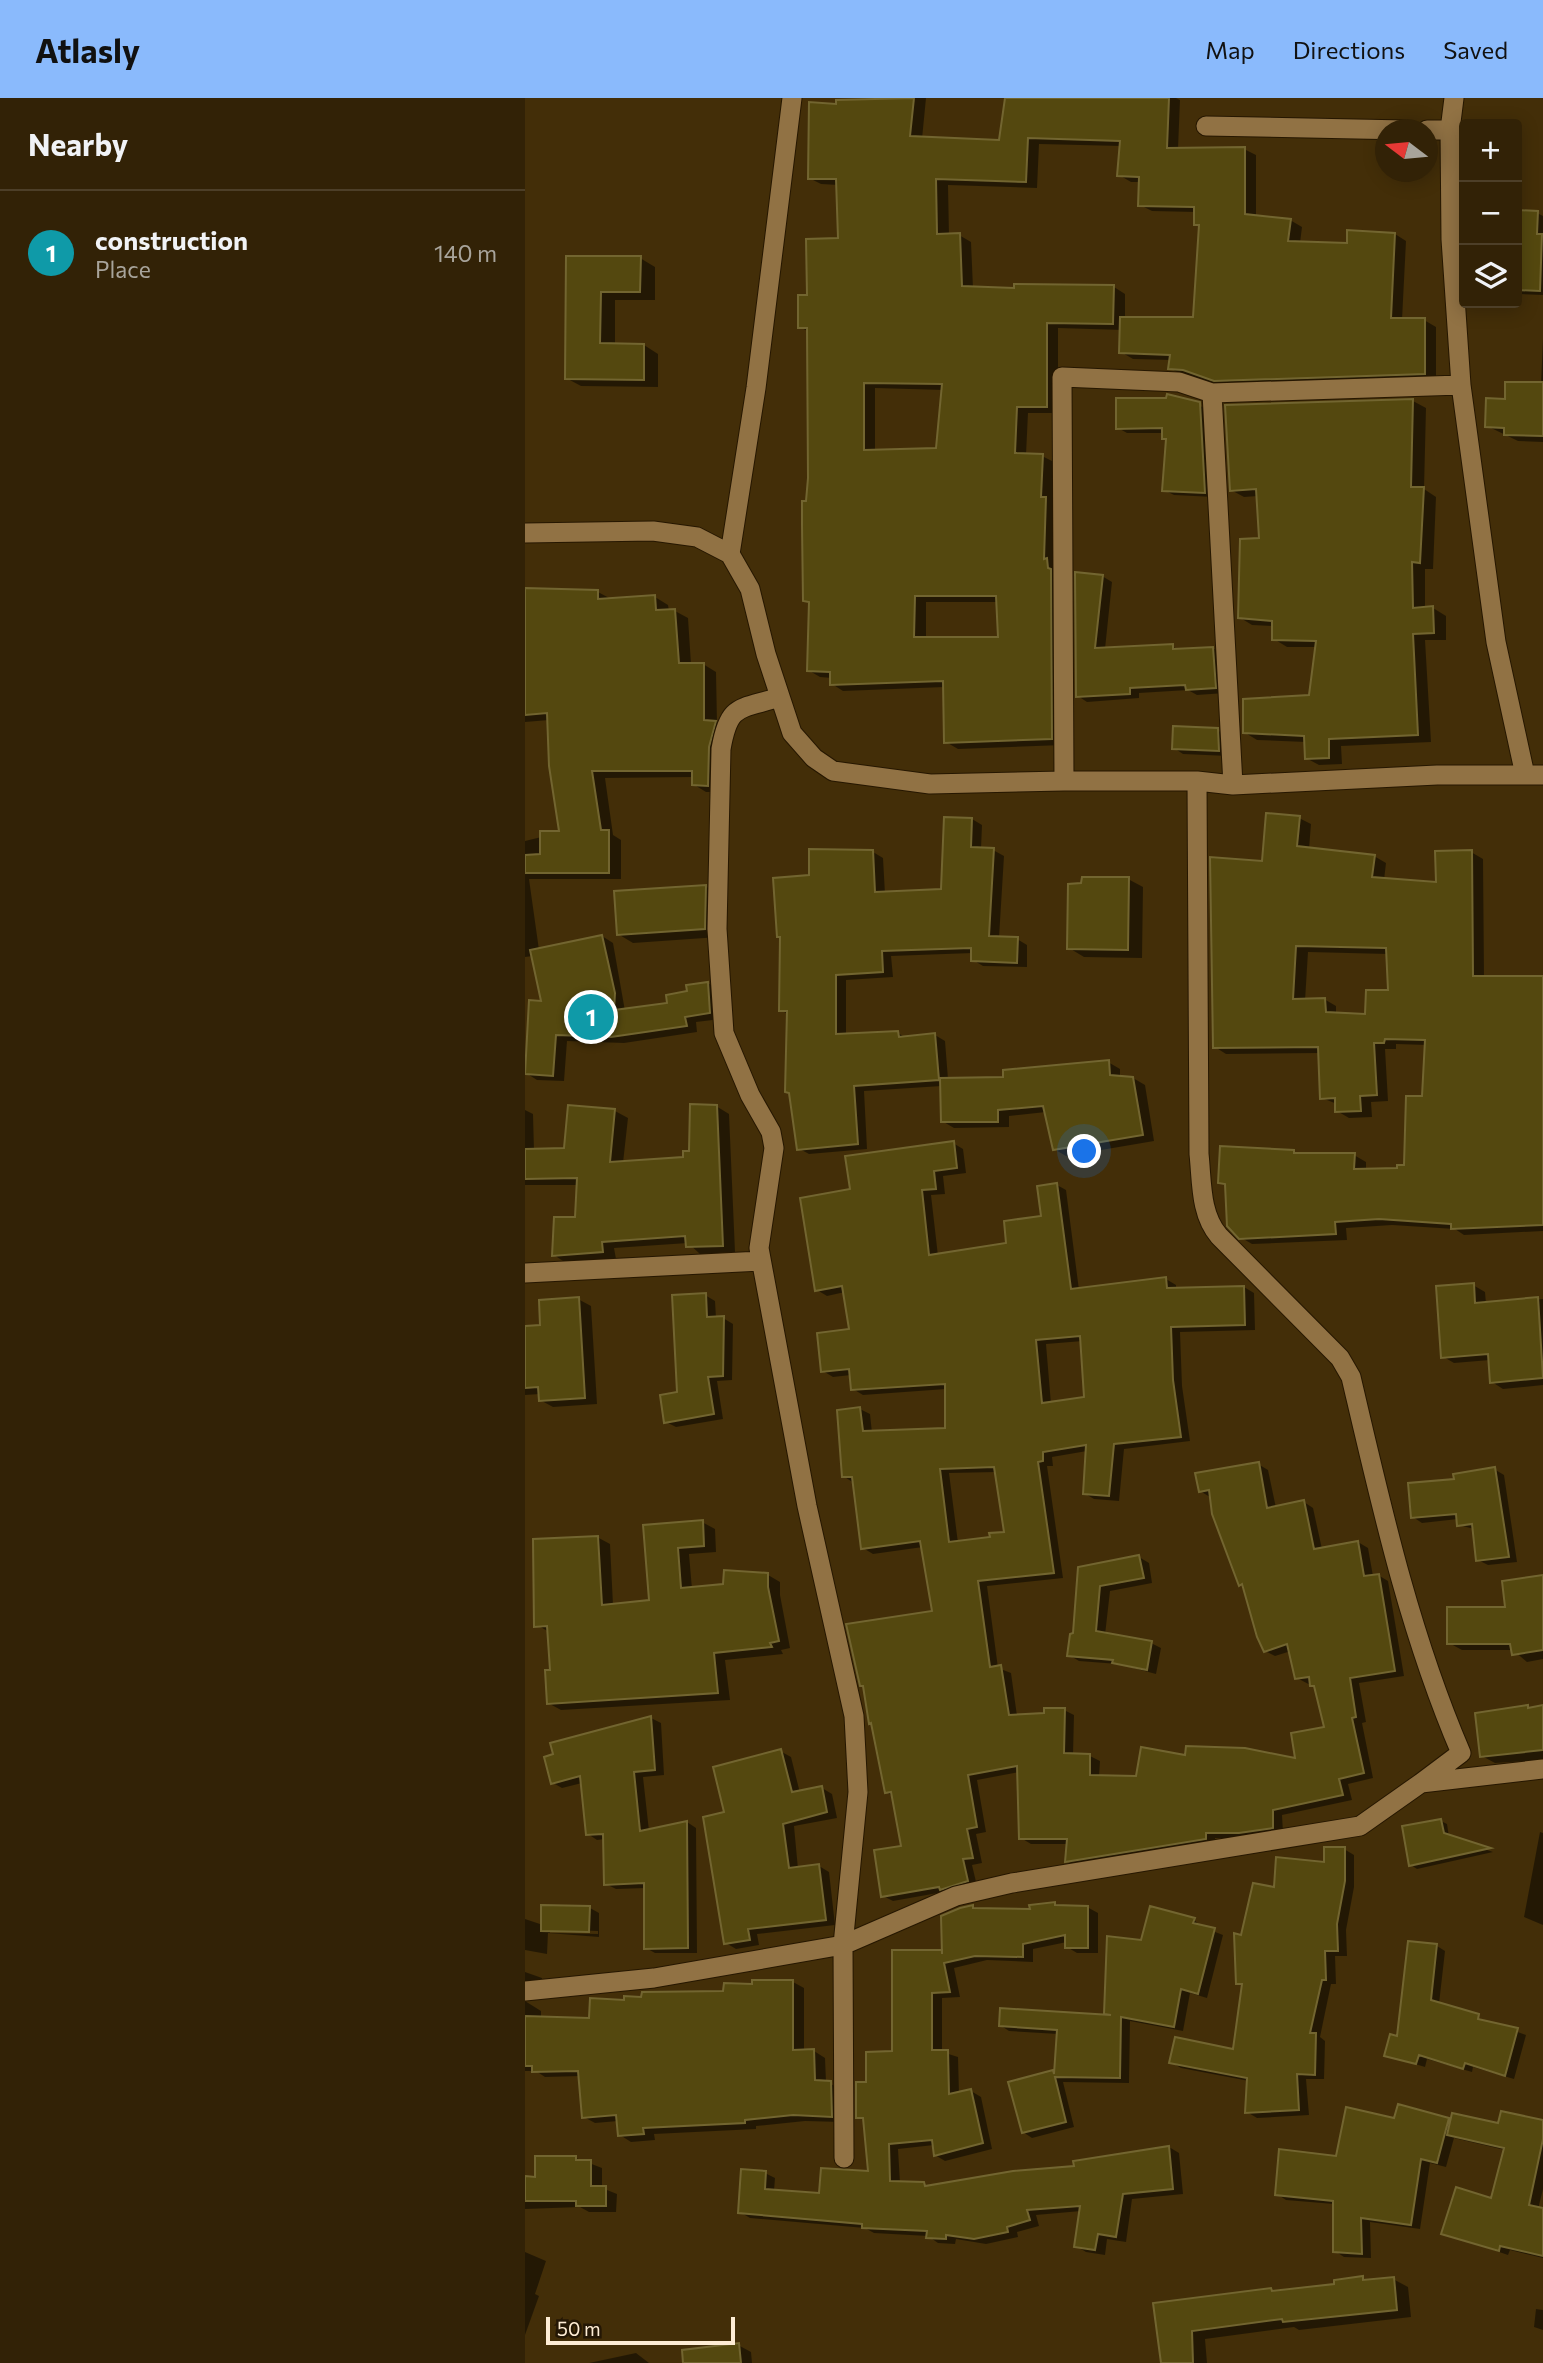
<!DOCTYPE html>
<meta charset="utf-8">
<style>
body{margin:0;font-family:Commissioner,sans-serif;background:#3d2f14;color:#f1f3f6}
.controls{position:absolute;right:21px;top:21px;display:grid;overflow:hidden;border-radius:7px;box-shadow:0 4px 18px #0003}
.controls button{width:63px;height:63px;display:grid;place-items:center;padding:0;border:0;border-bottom:2px solid #4d3f28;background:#322206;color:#f1f3f6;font:35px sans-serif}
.compass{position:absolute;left:850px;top:21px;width:63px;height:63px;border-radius:50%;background:#322206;box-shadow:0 4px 18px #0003;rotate:286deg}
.scale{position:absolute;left:21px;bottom:18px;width:189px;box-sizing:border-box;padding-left:7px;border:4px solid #feedd5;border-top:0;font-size:19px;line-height:24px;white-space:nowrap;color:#feedd5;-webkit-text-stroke:5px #241705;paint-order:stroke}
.you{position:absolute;left:560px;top:1054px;width:24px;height:24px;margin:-18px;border:5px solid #fff;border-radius:50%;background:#1a73e8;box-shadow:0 0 0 10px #1a73e833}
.badge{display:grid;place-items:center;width:46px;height:46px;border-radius:50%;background:#8abafc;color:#fff;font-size:23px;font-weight:700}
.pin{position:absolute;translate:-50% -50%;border:4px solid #fff;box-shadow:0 2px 7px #0006}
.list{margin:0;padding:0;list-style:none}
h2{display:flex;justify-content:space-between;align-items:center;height:91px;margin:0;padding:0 28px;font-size:30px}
h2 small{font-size:23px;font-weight:400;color:#a8a49b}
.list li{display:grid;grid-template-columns:46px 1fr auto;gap:21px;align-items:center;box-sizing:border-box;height:126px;padding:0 28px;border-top:2px solid #4d3f28}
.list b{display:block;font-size:26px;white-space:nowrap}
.list p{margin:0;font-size:23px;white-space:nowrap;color:#a8a49b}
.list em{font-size:23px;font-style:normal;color:#a8a49b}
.icon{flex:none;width:38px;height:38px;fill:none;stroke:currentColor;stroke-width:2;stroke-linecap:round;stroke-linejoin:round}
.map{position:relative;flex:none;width:1018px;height:2265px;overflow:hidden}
header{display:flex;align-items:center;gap:42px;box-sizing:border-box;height:98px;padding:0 35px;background:#8abafc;color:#111}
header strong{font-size:33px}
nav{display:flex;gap:38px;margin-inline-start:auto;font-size:24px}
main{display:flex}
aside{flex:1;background:#322206}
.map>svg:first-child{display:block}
.shadow{fill:#0007;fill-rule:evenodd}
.building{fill:#54480f;stroke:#726530;stroke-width:2;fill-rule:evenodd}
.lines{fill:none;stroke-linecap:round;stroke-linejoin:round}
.minor-casing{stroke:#261700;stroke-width:21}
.minor{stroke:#917244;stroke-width:19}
</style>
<header>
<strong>Atlasly</strong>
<nav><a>Map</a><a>Directions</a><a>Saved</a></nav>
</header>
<main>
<aside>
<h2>Nearby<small></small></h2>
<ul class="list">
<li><span class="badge" style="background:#0f9aa8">1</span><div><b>construction</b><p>Place</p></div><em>140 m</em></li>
</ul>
</aside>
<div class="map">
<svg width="1018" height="2265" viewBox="0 0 1018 2265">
<rect width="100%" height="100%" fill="#432e08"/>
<path class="shadow" d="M360,0H401L397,41L475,44L482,0H651L655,2L653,51H719L731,57V119L765,122L777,129L775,145L824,147L870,136L881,143L877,222H899L911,229V282L702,288L657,277L645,270L646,262L608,261L596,254L597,232L533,230V315H503L501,357L517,358L529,364L528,405L532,408L538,647L433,651L421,644L420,589L318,593L307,586V580L295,579L283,572L286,506L280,502L285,380L284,234L275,229L284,199L315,142L313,87L296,86L284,80L313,8ZM514,46L596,48L594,77L606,84H616L615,107L627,113L671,114V126L675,129L669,220L600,221V196L589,189L448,190L446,144L434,137L424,138L423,87L512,90ZM350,290L418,292L413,352L350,353ZM401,504H473L475,541H401Z
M992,114L1012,115L1018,118V197L992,196Z
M43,159L115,160L130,169V202H90V247H119L133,256V289L56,288L41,280Z
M1018,241V344L993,343L962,328L981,303L1016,286Z
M643,298L684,311L689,399L649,397L639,392L642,343L638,340L639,335H602L593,330L643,301Z
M888,303L901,310L899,391L911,399L908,471H900V511L908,510L921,518V542H900L906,644L816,648L817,666L794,667L781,660V644L732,642L719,634L786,599L792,549H762L749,541V528L727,527L714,519L735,442L733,398L719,399L706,392Z
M577,478L587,484L580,551L647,548L655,553L688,550L698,556L700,595L672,597L663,592L614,595V600L562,604L553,598Z
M0,491L73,494L86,501L130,499L143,507L144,513H150L163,520L166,566H178L191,574L192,625L203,632L196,694H181L168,686L169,679L80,680L88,737L96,742V781H4L14,852L77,838L88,845L100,913L144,906L183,885L194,892L196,921L171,924L172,934L99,945L42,943L39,983L12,982L1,975L18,905L8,858L0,859V743L37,734L24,622L0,624Z
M692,632L702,638L703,658L658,656L649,650Z
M774,720L786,726L784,751L849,758L861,765L859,782L913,786L946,754L958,761L959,879H1018V1133L939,1137L930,1131L867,1127L821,1130L822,1142L727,1146L715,1139L702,1088L694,1084L769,1054L773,1056L829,1057L841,1064V1073L874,1072L880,1069L899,1000L902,947L871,946V951H860L863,1003L846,1004L847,1019L824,1020L812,1013V1006L797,1000L795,955L701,956L690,949L739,765ZM783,854L863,856L865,894L842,918L811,916V908L799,901L780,903Z
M447,721L457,727L456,751L468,752L479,758L474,840L492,841L502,847V869L458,868L448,862V855L366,858L368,879L321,882V938L373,935L381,940L410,937L420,943L423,981H480L583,964L595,971V979L608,980L620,987L629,1043L541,1058L529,1051L521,1014L484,1018V1029L429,1030L417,1023V988L339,993L342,1051L284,1056L273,1050L264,917L256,912L286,779L348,754L358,760L360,796L418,793Z
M603,781L618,789L617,860L559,859L544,850Z
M180,788L195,797L194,839L108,845L93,836Z
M191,1008L204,1016L210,1154L175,1156L163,1145L89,1150L91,1161L41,1165L29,1157L52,1121L53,1087H0V1012L8,1016L9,1053L40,1052L90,1013L103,1020L98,1065L159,1061Z
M428,1045L438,1051L441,1075L418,1078L420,1096L406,1097L413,1158L483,1146L518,1120L532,1087L541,1092L554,1192L641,1181L651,1187V1191L719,1189L729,1195L730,1232L655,1234L657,1288L665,1343L599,1351L594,1403L569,1401L559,1395L562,1353L527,1359L528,1368H522L538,1480L462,1488L473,1570L486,1575L492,1618L539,1612L549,1617L548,1657L565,1658L575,1663L574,1679L613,1680L662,1659L773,1663L801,1631L791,1590L772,1580L766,1553L750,1558L740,1553L685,1399L675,1393L733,1366L743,1372L751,1410L779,1404L788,1410L797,1451L833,1444L843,1450L848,1478L853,1477L863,1483L879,1578L834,1585L841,1624L837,1625L848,1680L823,1686L827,1702L757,1717L758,1735L725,1740H690V1746L552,1768L542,1763L543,1746H506L496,1740L494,1674L452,1682L461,1734L451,1736L457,1765L447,1767L452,1788L368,1803L358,1798L378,1749L368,1698L361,1694L409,1514L398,1449L348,1456L338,1450L329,1385L318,1378L335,1311L345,1316L347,1335L422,1332L421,1291L338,1297L328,1291L326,1277L308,1279L298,1273L326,1233L320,1194L302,1198L292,1192L327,1092ZM558,1243L561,1300L526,1306L521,1246ZM472,1374L481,1435L466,1441L433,1445L424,1375Z
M948,1187L960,1194L961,1206L1018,1201V1287L978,1291L967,1284L965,1262L929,1265L917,1258Z
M180,1197L190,1203L191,1220H198L208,1226L207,1282L192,1283L198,1321L151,1329L141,1324L154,1295Z
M53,1201L66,1208L72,1306L28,1309L15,1302V1296L0,1297V1230L17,1229Z
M969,1371L979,1377L992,1464L963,1467L953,1462L949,1431L934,1427L933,1421L897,1425L888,1419L931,1383Z
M177,1424L190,1431L191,1454L164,1456L167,1491L200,1488L243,1477L255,1484V1497L265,1550L256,1552L258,1556L200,1562L205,1602L36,1612L23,1605L27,1574L24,1534L14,1528L72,1439L85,1446L88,1507L126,1504L120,1429Z
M614,1459L624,1465L627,1485L585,1493L580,1537L626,1545L636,1550L631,1576L593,1566L554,1563L544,1557L550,1537L554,1470Z
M1018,1479V1561L1002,1564L988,1552H937L924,1545L982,1510Z
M1002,1609H1018V1662L970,1665L957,1658Z
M126,1620L136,1625L139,1677L118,1679L124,1733L162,1724L171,1730L172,1855H130L121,1850V1790L91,1791L81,1786L80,1741L72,1742L63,1736L57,1685L37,1690L28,1685L30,1658L27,1646Z
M255,1653L266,1659L275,1695L297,1690L307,1696L312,1720L269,1728L273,1771L294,1768L304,1774L310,1827L232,1836L234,1847L211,1851L201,1845V1715Z
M916,1723L922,1726L924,1739L968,1754L892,1771L886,1767Z
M1015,1734L1018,1735V1827L999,1819Z
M819,1751L829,1757V1789L821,1832L822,1858H810L811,1886H806L795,1939L800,1943L799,1981H781L784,2017L732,2020L722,2014L724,1983L656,1970L646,1964L710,1953L719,1889L712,1885L717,1839L750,1792L801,1766Z
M530,1806L535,1809H562L573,1815V1855H552L542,1849V1844L508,1851V1864L462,1862L429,1870L435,1899L417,1900V1954L433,1959L434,1996L446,1993L456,1999L467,2051L420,2063L410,2057L409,2047L373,2051L375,2085L399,2086L405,2089L551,2070L550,2064L644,2049L654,2055L658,2096L607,2101L601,2144L582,2141L580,2157L561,2154L551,2148L556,2113L511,2117L514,2128L492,2134L493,2139L461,2146L431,2141L430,2146L413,2145L403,2138L349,2135L340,2130L225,2120L215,2114L240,2075L250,2080L249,2093L295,2097L345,2075L340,2023L333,2019L343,1986L369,1955L416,1854L448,1809L453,1812L506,1813Z
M65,1810L74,1815V1839L23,1835L22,1856L0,1852V1821L18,1827ZM25,1831L73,1833V1836L25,1835Z
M669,1822L677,1829L698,1837L682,1900L665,1895L658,1933L605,1923L604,1985L538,1984L549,2029L507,2040L498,2034L527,1974L530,1975L533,1936L484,1933L475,1927L588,1919L581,1915L618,1844Z
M912,1848L920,1853L914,1906L1001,1937L989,1981L948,1969L947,1974L902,1961L900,1969L861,1957L873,1940Z
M0,1874L17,1880V1886L0,1897Z
M268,1884L279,1890V1953H289L300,1960L301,1984L317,1991V2024L280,2023L231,2028V2031L129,2036L130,2042L106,2044L95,2037L93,2023L70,2025L59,2019L56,1978L20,1979L11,1973H0V1903L16,1913V1920L66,1922L100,1904L200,1895V1886Z
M870,2022H924L974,2027L1018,2023V2091L1013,2111L1018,2112V2160L985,2152L983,2157L918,2135L967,2103L980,2052L929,2040L921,2069L905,2065L895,2131L845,2124L846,2160L819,2159L810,2153L809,2106L761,2102L752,2096Z
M51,2060L77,2070V2090L92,2096L91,2114H64L55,2109L0,2111V2080L12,2081Z
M0,2154L21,2163L10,2196L14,2198L0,2237Z
M837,2180L844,2184L868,2181L883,2189L886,2219L774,2232L769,2229L680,2241L682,2265H638L630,2207L746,2192L750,2194L811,2187Z
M1011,2211L1018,2212V2232L1009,2229Z
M213,2247L226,2254L227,2265H175Z
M111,2255L124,2265H64Z"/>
<path class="building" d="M389,0L385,38L474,42L480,0H644L642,50L720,49V116L766,121L763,143L822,145V132L870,135L866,220H900V276L689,283L658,272L643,271L645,257L594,255L595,219H668L674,127H669V109L613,108L614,79L592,78L595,43L503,40L501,84L411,81L412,136L435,135L437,188L489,190V186L589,187L588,226L522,225V309H492L490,355L518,356L516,399H521L519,461L522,460L523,470L526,471L527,641L419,645L418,583L305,587V574L282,573L284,504L278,503L277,427V403H281L283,380L282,230H273V197H282L281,141L313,140L311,81H283L284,4L311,6V2ZM339,285L417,286L411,350L339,352ZM390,498H471L473,539H389Z
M992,112L1013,113L1012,136H1017L1015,193L992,192Z
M41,158H116L115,194H76L75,245L119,246V282L40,281Z
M980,284H1018V338L979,337V330L960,329L961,300L980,301Z
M642,296L675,304L680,395L637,393L641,341H637V330L591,331V300H641Z
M888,301L886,389H899L895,465L887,464L888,510L908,508L909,535L888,536L893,637L804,641V660L780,661L779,638L718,635V601L784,597L791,543L747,542V523L713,520L715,441L734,440L731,391L705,393L700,307Z
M550,474L578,477L570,550L648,546V551L688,549L691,590L661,592L660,587L605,590V596L551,599Z
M0,490L73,492V501L130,497L131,512L150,511L154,565H179V622L191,623L184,649L183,688L167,687V673H67L76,732H84V775H0V757L15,756V733H34L24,668L22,615L0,617Z
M648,628L693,630L694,653L647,651Z
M741,715L775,718L772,748L850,757L847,779L911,784L910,753L947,752L948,878H1018V1127L926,1131V1126L854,1121L810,1124L811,1136L714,1141L702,1128L700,1086L693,1085L695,1048L769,1052V1055H830L829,1071L872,1070V1067H879L881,998H897L900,942L860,941L859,945H849L852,997L835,998L836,1013L810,1014V1000L795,1001L793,949L688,950L685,759L737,763ZM771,848L861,850L863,892H841L840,916L801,914L800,900L768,901Z
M419,719L447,720L446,749L469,750L464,838L493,839L492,865L446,863V850L357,853L358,874L311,877V936L373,933L374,939L410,935L414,982L329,988L333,1046L272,1052L264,995L260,994L262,913H254L255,839H252L248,780L284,777V751L348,752L350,794L416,791Z
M557,779H604L603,852L542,851L543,786L556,785Z
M181,787L180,831L92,837L89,793Z
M77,837L90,895L89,912L142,905L141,897L162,893L161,887L183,884L185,915L160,919L162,928L86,939L31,937L28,978L0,976L4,902L16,903L5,852Z
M584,962L585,977L608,979L618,1037L528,1052L518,1008L473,1012V1024H416L415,980L478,979V972Z
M165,1006L192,1007L198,1148L161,1149L160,1138L77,1144L78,1154L27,1158L29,1119H50L52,1080L0,1081V1051L39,1050L43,1007L90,1011L85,1064L158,1059V1053H164Z
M429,1043L432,1070L409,1073L411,1091L397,1092L404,1157L481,1145L479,1123L516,1118L512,1088L532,1085L546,1191L641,1179L642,1190L719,1188L720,1227L646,1229L648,1282L656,1339L589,1346L584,1398L558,1396L561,1347L518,1354V1363L513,1364L529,1475L453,1483L465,1569L476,1567L484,1617L519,1615V1610H540L539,1655L565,1656V1677L611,1678L616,1649L660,1657L661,1648L720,1650L770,1660L766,1635L799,1629L789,1588H785L784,1579L770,1581L762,1546L739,1554L732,1539L717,1486L714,1488L687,1416L684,1392L674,1394L670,1375L734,1364L742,1410L779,1402L789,1451L833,1443L839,1478L854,1476L870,1573L825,1580L831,1619L827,1620L839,1675L814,1681L818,1697L748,1712V1730L714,1735H681V1741L540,1764L542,1741H494L492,1668L443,1677L452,1729L442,1731L448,1760L438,1761L443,1783L415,1792L414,1789L356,1799L349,1752L376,1748L366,1694L360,1695L346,1625L344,1626L338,1588H335L321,1526L407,1513L395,1443L336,1451L327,1379H317L312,1312L335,1309L338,1333L420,1330V1286L326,1292L324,1271L296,1274L292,1235L324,1231L317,1188L290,1193L275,1100L325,1091L320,1058ZM555,1238L559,1299L517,1305L511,1242ZM469,1369L479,1434L464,1435L465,1439L424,1444L415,1371Z
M949,1185L950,1205L1013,1199L1018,1280L965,1285L963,1256L916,1260L911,1188Z
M181,1195L182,1219L199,1218L198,1278L183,1279L189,1316L139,1325L135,1297L152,1294L147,1197Z
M54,1199L60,1300L14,1303L13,1289L0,1290V1228L15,1227L14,1202Z
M970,1369L984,1459L951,1463L947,1426L932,1428L931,1416L886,1420L883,1385L929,1381L928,1376Z
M178,1422L179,1448L153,1450L156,1490L198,1486L199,1472L243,1475V1489L254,1543L245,1545L247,1549L189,1555L193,1595L22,1606L20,1572H25L22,1528L9,1529L8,1441L73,1438L77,1507L124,1502L118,1427Z
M614,1457L619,1480L575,1488L571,1533L627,1543L622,1572L587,1565L588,1562L542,1558L545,1536L548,1535L553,1469Z
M1018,1477V1552L987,1557L985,1546H922V1509H980L977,1483Z
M1003,1607V1610L1018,1607V1652L955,1659L950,1615Z
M126,1618L130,1672L109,1674L115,1733L162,1723L163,1850L119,1851V1785L79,1787L78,1736L61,1737L55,1678L26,1686L19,1659L28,1656L25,1645Z
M256,1651L267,1694L297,1688L302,1714L258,1726L264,1770L294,1766L301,1822L223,1831L225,1842L199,1846L178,1719L199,1714L188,1669Z
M916,1721L919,1735L966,1750L884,1768L877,1728Z
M799,1749H820V1783L812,1826L813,1853H800L801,1882H797L785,1935H791L790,1977L772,1976L774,2012L720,2015L722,1980L644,1965L650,1939L708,1951L717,1886H711L709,1835L716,1837L728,1785L749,1789L751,1759L799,1764Z
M530,1804V1807L563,1808V1850H540V1837L498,1846V1859L450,1858L419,1865L425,1894L407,1895V1952H423L424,1996L446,1991L458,2045L409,2058L407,2042L364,2046L365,2083L399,2084L400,2088L488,2073L549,2068L548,2063L644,2048L648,2091L598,2096L591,2139L573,2136L570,2152L549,2149L555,2108L502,2112L505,2122L482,2129L483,2134L449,2141L421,2137V2141L401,2140L402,2133L337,2130V2126L213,2115L216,2071L241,2073L240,2091L294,2095L296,2070L343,2073L338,2020H331V1984H341V1954L367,1953V1852H417V1856L416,1818L435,1810L448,1807V1810L505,1811L504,1807Z
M16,1807L65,1808L64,1834L16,1833Z
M625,1808L670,1820L668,1825L690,1830L673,1896L656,1891L649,1929L596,1919L595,1980L530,1979L541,2024L497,2035L483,1984L528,1972L529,1976L532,1932L474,1928L475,1910L586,1917L579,1916L582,1838L616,1842Z
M883,1843L912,1846L906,1902L954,1916L953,1921L993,1930L980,1978L940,1965L938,1971L894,1957L891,1966L859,1958L865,1936L872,1938Z
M227,1882H268V1952L289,1951L290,1982L306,1983L307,2019L268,2017L220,2022V2025L118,2030L119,2036L93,2038L91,2017L57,2020L53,1973L7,1974V1968H0V1918L64,1920L65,1900L99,1902V1898L116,1899L117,1894L198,1893L199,1885L227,1886Z
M873,2006L924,2020L912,2065L896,2061L886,2127L836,2120L837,2156L808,2154V2103L750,2097L754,2051L811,2058L821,2009L869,2020Z
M976,2013L1018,2022V2041L1004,2107L1018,2110V2158L975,2148L974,2153L916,2136L931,2089L966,2100L979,2050L922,2037L927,2015L973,2025Z
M10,2058H51V2062H66V2088H81V2108H51V2103H0V2078L10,2079Z
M838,2178V2182L869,2179L872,2212L758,2224L757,2221L667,2233L668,2265H636L628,2205L746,2190L747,2193L809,2186V2182Z
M214,2245L216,2265H158L157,2252Z"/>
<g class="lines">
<defs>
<path id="minor" d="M929,0L925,32L926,141L936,287L971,544L1000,677
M681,28L881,32
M902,32H925
M687,295L708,687
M0,435L128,433L172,439L205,456L225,491L241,556L267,635L289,660L308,673L405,686L539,683H672L708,687L912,677H1018
M205,456L231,290L267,0
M255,599C214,612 204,605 196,651L192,831L199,935L225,997L246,1034L249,1050L234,1150L282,1408L329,1618L333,1694L318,1847L319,2060
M539,683L537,279L654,284L687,295L936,287
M672,683L674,1056C677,1084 675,1116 694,1138L815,1260L826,1279C856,1407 884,1534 936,1655L896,1685
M0,1175L236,1163
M0,1893L129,1880L318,1847L431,1798L487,1785L835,1728L896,1685L1018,1671"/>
</defs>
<use href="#minor" class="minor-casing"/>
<use href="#minor" class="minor"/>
</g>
</svg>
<div class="controls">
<button>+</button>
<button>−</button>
<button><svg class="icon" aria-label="layers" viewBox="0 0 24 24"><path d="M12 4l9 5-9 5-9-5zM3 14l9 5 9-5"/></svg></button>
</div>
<svg class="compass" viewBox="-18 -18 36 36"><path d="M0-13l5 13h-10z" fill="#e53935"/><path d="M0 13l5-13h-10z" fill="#a8a49b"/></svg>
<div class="scale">50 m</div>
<div class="you"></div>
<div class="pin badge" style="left:66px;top:919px;background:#0f9aa8">1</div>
</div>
</main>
